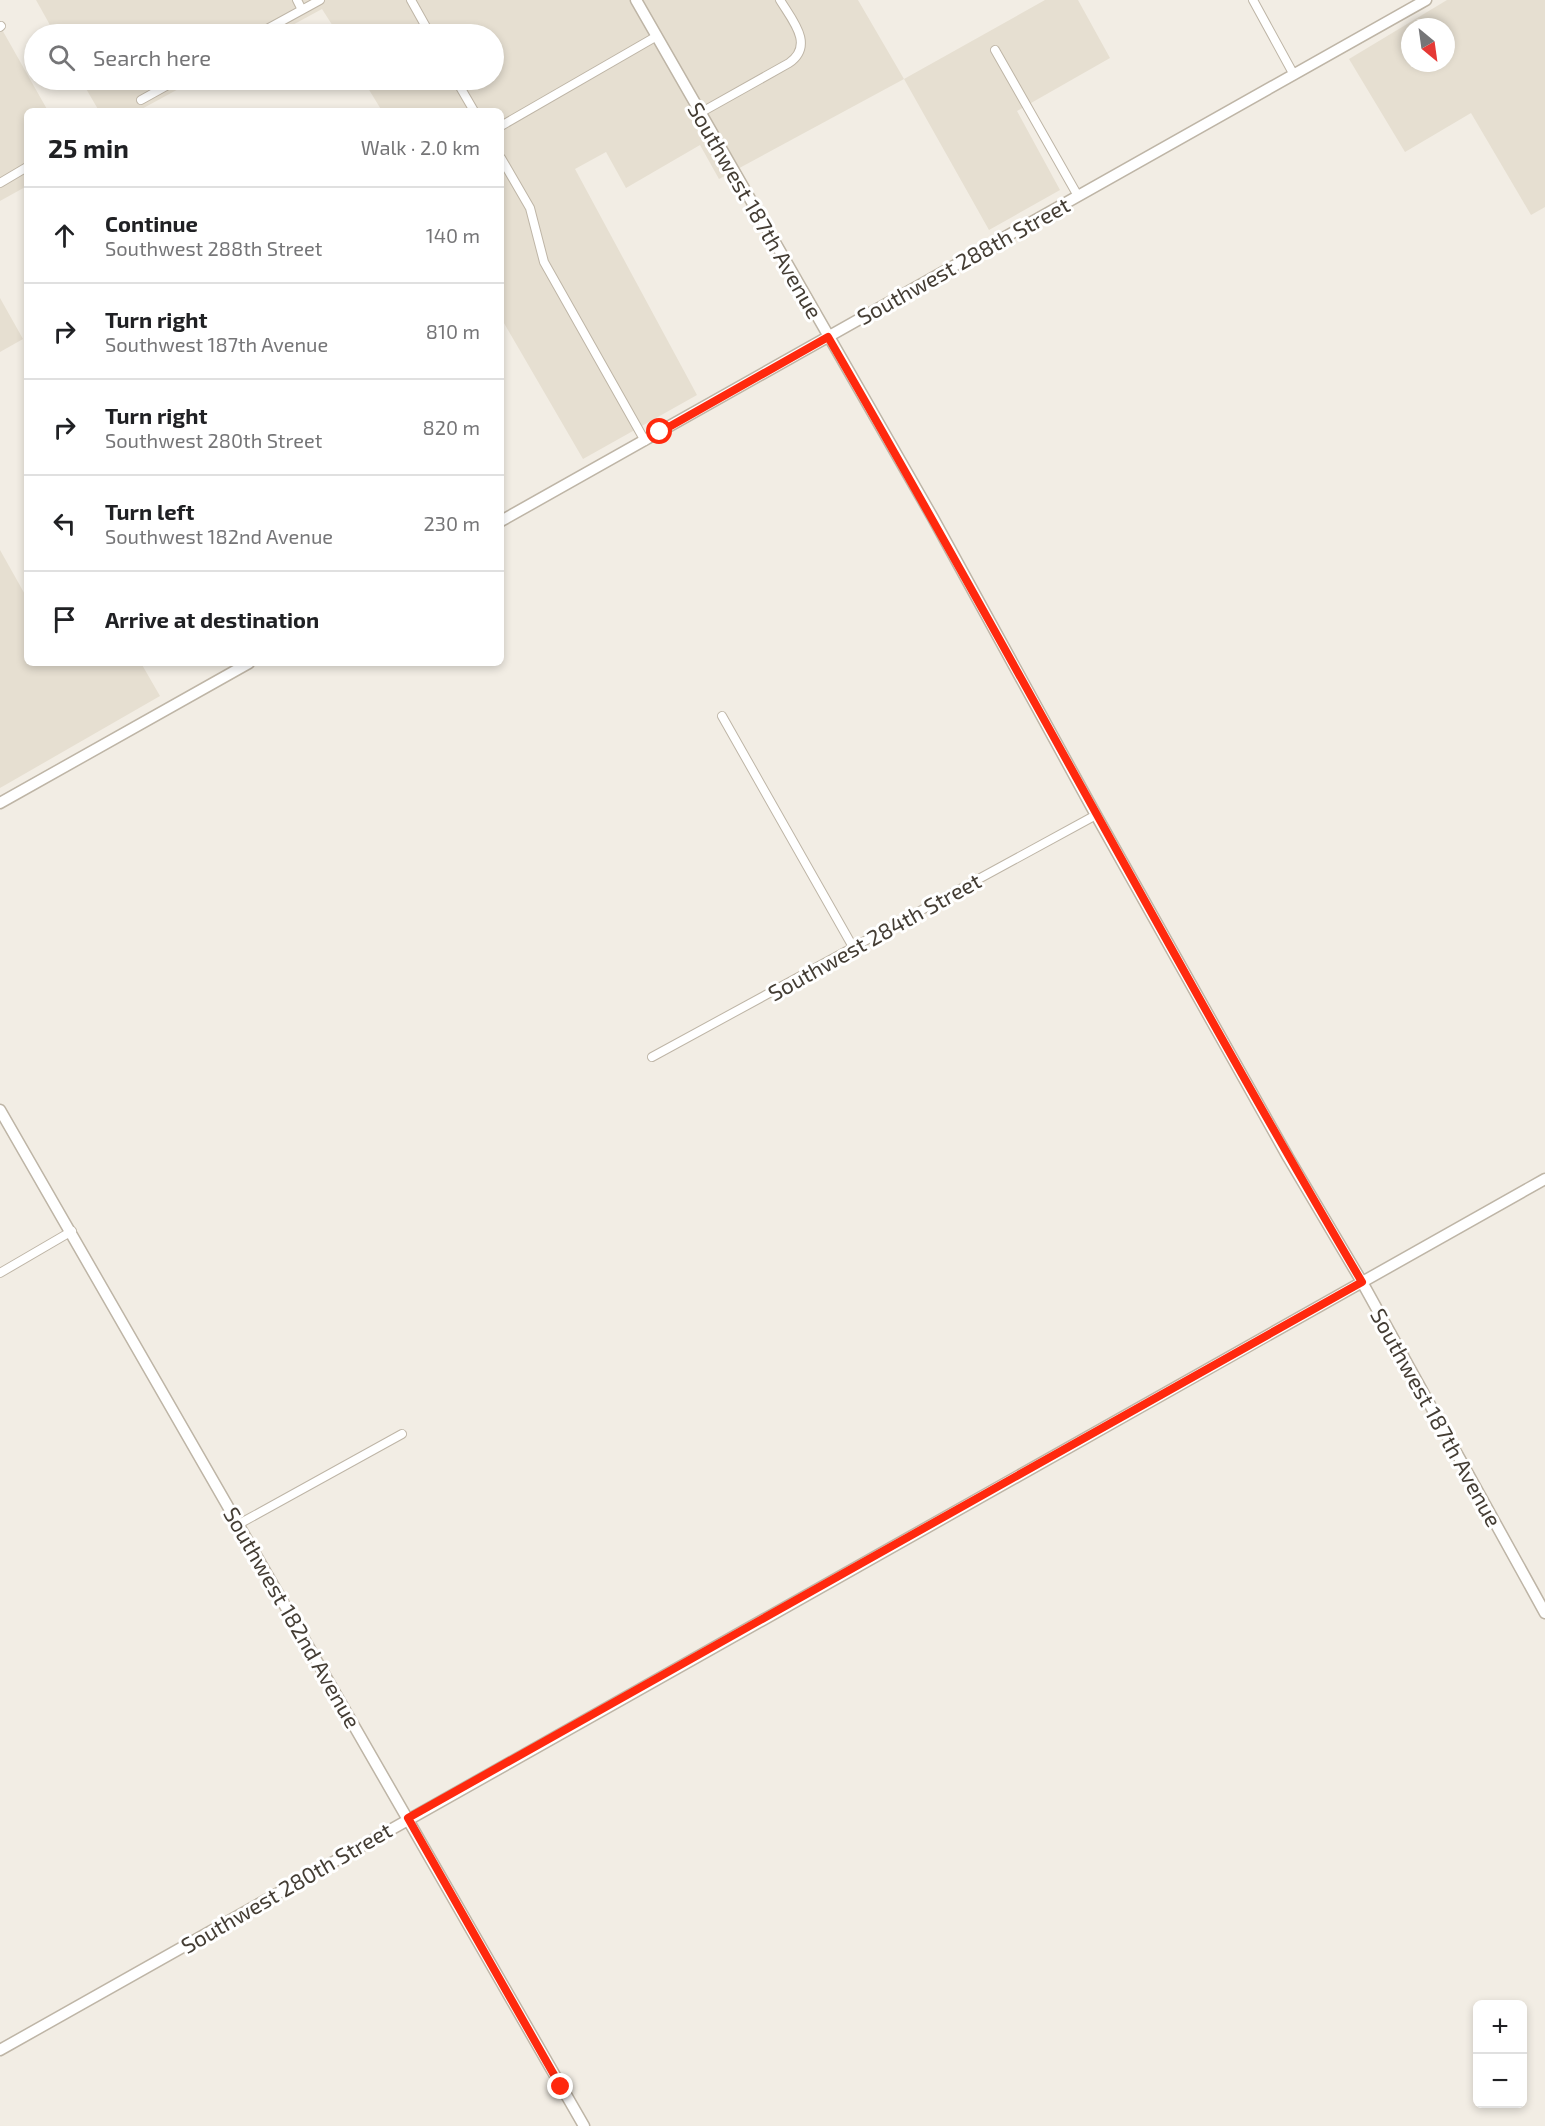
<!DOCTYPE html>
<meta charset="utf-8">
<style>
body{margin:0;font-family:"Exo 2",sans-serif;background:#f2f2f2;color:#202124}
.controls{position:absolute;right:18px;bottom:18px;display:grid;overflow:hidden;border-radius:9px;box-shadow:0 3px 9px #0003}
.controls button{width:54px;height:54px;display:grid;place-items:center;padding:0;border:0;border-bottom:2px solid #e0e0e0;background:#fff;color:#202124;font:30px sans-serif}
.compass{position:absolute;left:1401px;top:18px;width:54px;height:54px;border-radius:50%;background:#fff;box-shadow:0 3px 9px #0003;rotate:151deg}
.stop{position:absolute;width:18px;height:18px;margin:-14px;border:4px solid #ff290e;border-radius:50%;background:#fff}
.stop.end{background:#ff290e;border-color:#fff;box-shadow:0 2px 6px #0008}
.list{margin:0;padding:0;list-style:none}
h2{display:flex;justify-content:space-between;align-items:center;height:78px;margin:0;padding:0 24px;font-size:26px}
h2 small{font-size:20px;font-weight:400;color:#757577}
.list li{display:grid;grid-template-columns:39px 1fr auto;gap:18px;align-items:center;box-sizing:border-box;height:96px;padding:0 24px;border-top:2px solid #e0e0e0}
.list b{display:block;font-size:22px;white-space:nowrap}
.list p{margin:0;font-size:20px;white-space:nowrap;color:#757577}
.list em{font-size:20px;font-style:normal;color:#757577}
.icon{flex:none;width:33px;height:33px;fill:none;stroke:currentColor;stroke-width:2;stroke-linecap:round;stroke-linejoin:round}
.map{position:relative;flex:none;width:1545px;height:2126px;overflow:hidden}
.search{position:absolute;background:#fff;box-shadow:0 3px 9px #0003;left:24px;top:24px;width:480px;height:66px;display:flex;align-items:center;gap:15px;box-sizing:border-box;padding:0 21px;border-radius:33px;color:#757577;font-size:22px}
.panel{position:absolute;background:#fff;box-shadow:0 3px 9px #0003;left:24px;top:108px;width:480px;height:558px;border-radius:9px}
.map>svg:first-child{display:block}
.residential{fill:#e6dfd1;fill-rule:evenodd}
.lines{fill:none;stroke-linecap:round;stroke-linejoin:round}
.minor-casing{stroke:#beb5a6;stroke-width:10}
.tertiary-casing{stroke:#beb5a6;stroke-width:13}
.minor{stroke:#fff;stroke-width:8}
.tertiary{stroke:#fff;stroke-width:10}
.route{stroke:#ff290e;stroke-width:8}
.labels{text-anchor:middle;dominant-baseline:central;stroke-width:6;stroke-linejoin:round;paint-order:stroke}
.street-label{font-size:22px;fill:#443d34;stroke:#fff}
</style>
<div class="map">
<svg width="1545" height="2126" viewBox="0 0 1545 2126">
<rect width="100%" height="100%" fill="#f2ede4"/>
<path class="residential" d="M36,0H858L904,79L1045,0H1078L1110,58L1017,111L1060,190L989,230L904,79L719,179L700,145L626,188L606,152L575,169L697,395L583,459L501,318V111H382L363,80H494V34H338L322,9L276,34H55Z
M1447,0H1545V207L1531,215L1471,113L1405,152L1349,59ZM1410,27H1446V63H1410Z
M0,26L48,111H27V186L0,201Z
M81,80H195L138,111H99Z
M0,298L23,339L0,352Z
M0,550L27,598V663H141L160,696L0,788Z"/>
<g class="lines">
<defs>
<path id="minor" d="M297,0L302,10
M411,0L430,34
M1253,0L1294,75
M0,27L1,26
M258,34L320,0
M995,50L1078,196
M456,80L474,111
M141,100L177,80
M700,113L789,63C815,45 792,20 780,0
M501,126L657,36
M501,158L530,208L544,262L645,441
M0,183L27,167
M722,716L853,947
M652,1057L1096,815
M0,1273L72,1231
M239,1524L402,1434"/>
<path id="tertiary" d="M636,0L933,518L1096,815L1288,1157L1362,1282L1545,1613
M501,521L1426,0
M0,803L249,663
M0,1110L584,2126
M0,2050L1545,1179"/>
</defs>
<use href="#minor" class="minor-casing"/>
<use href="#tertiary" class="tertiary-casing"/>
<use href="#minor" class="minor"/>
<use href="#tertiary" class="tertiary"/>
</g>
<g class="lines">
<path class="route" d="M561,2087L408,1818L1362,1282C1178,970 1010,650 828,337L660,432"/>
</g>
<g class="labels">
<g class="street-label">
<text transform="translate(756 210) rotate(60)">Southwest 187th Avenue</text>
<text transform="translate(963 260) rotate(-29)">Southwest 288th Street</text>
<text transform="translate(874 936) rotate(-29)">Southwest 284th Street</text>
<text transform="translate(1437 1417) rotate(61)">Southwest 187th Avenue</text>
<text transform="translate(293 1617) rotate(60)">Southwest 182nd Avenue</text>
<text transform="translate(286 1887) rotate(-30)">Southwest 280th Street</text>
</g>
</g>
</svg>
<div class="controls">
<button>+</button>
<button>−</button>
</div>
<svg class="compass" viewBox="-18 -18 36 36"><path d="M0-13l5 13h-10z" fill="#e53935"/><path d="M0 13l5-13h-10z" fill="#757577"/></svg>
<div class="stop" style="left:660px;top:432px"></div>
<div class="stop end" style="left:561px;top:2087px"></div>
<div class="search"><svg class="icon" aria-label="search" viewBox="0 0 24 24"><circle cx="10" cy="10" r="6"/><path d="M15 15l6 6"/></svg>Search here</div>
<section class="panel">
<h2>25 min<small>Walk · 2.0 km</small></h2>
<ul class="list">
<li><svg class="icon" aria-label="ahead" viewBox="0 0 24 24"><path d="M12 20V5M6 11l6-6 6 6"/></svg><div><b>Continue</b><p>Southwest 288th Street</p></div><em>140 m</em></li>
<li><svg class="icon" aria-label="right" viewBox="0 0 24 24"><path d="M7 20v-9h11M14 6l5 5-5 5"/></svg><div><b>Turn right</b><p>Southwest 187th Avenue</p></div><em>810 m</em></li>
<li><svg class="icon" aria-label="right" viewBox="0 0 24 24"><path d="M7 20v-9h11M14 6l5 5-5 5"/></svg><div><b>Turn right</b><p>Southwest 280th Street</p></div><em>820 m</em></li>
<li><svg class="icon" aria-label="left" viewBox="0 0 24 24"><path d="M17 20v-9H6M10 6l-5 5 5 5"/></svg><div><b>Turn left</b><p>Southwest 182nd Avenue</p></div><em>230 m</em></li>
<li><svg class="icon" aria-label="arrive" viewBox="0 0 24 24"><path d="M6 21V4h12l-3 4 3 4H6"/></svg><div><b>Arrive at destination</b></div></li>
</ul>
</section>
</div>
